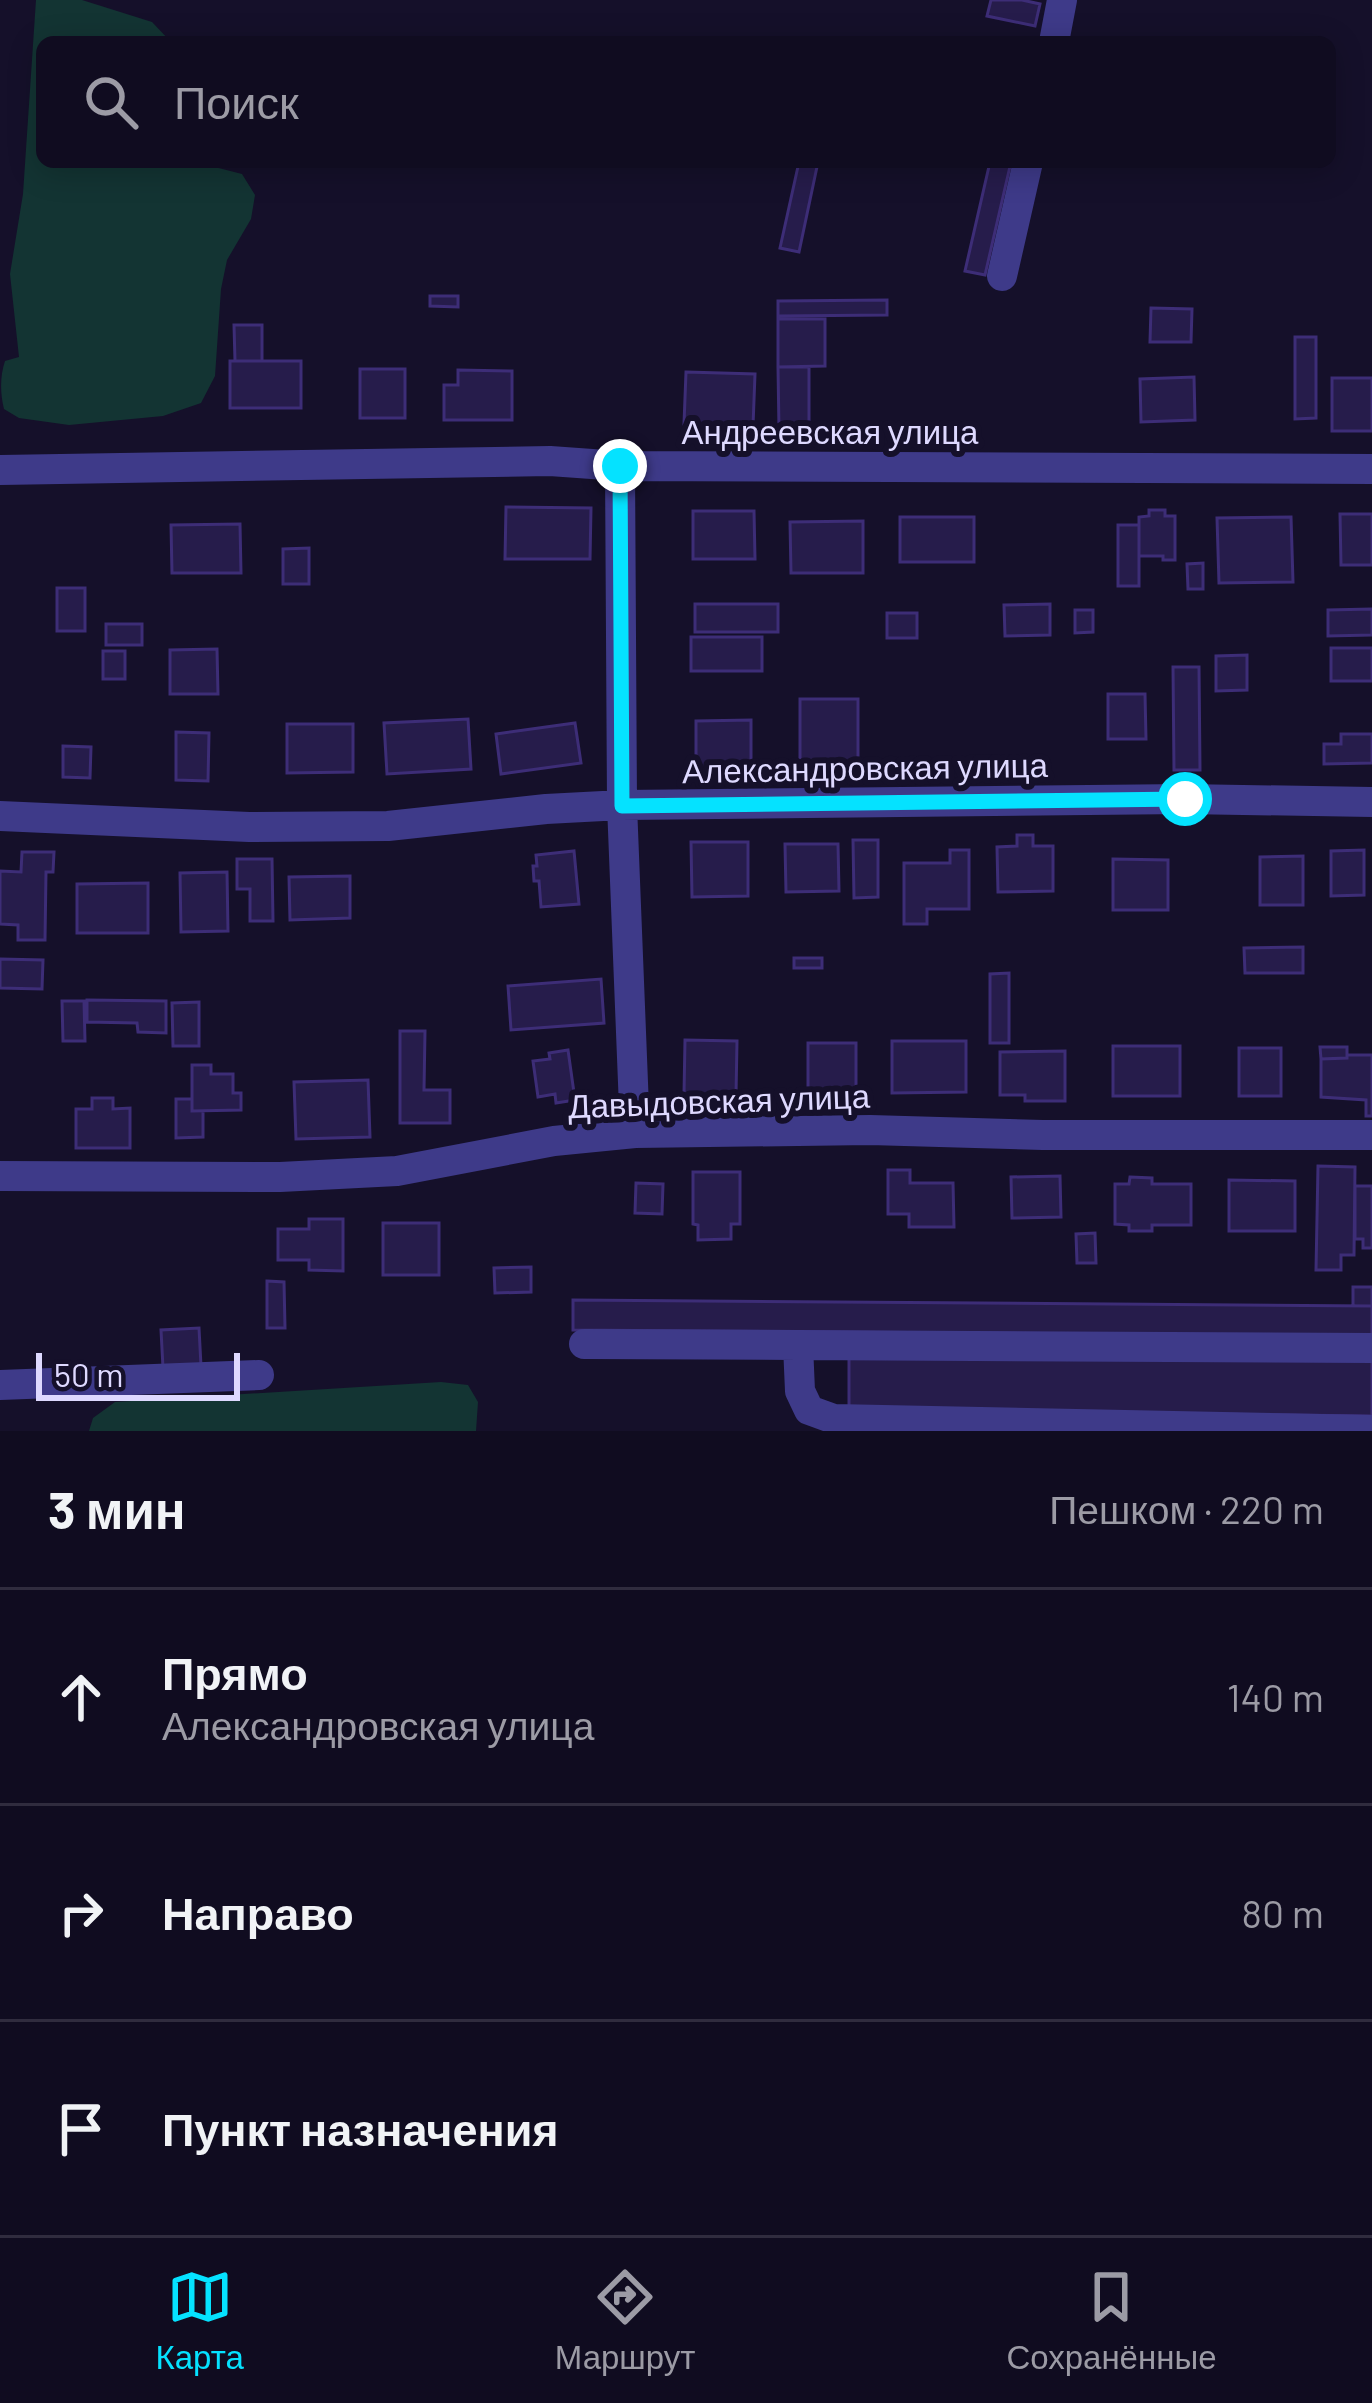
<!DOCTYPE html>
<html lang="ru">
<meta charset="utf-8">
<style>
body{margin:0;font-family:Barlow,sans-serif;background:#191529;color:#f1f3f6}
.scale{position:absolute;left:36px;bottom:30px;width:204px;box-sizing:border-box;padding-left:12px;border:6px solid #ded9ff;border-top:0;font-size:33px;line-height:42px;white-space:nowrap;color:#ded9ff;-webkit-text-stroke:9px #15102a;paint-order:stroke}
.stop{position:absolute;width:36px;height:36px;margin:-27px;border:9px solid #05e2ff;border-radius:50%;background:#fff}
.stop.end{background:#05e2ff;border-color:#fff;box-shadow:0 3px 12px #0008}
.list{margin:0;padding:0;list-style:none}
h2{display:flex;justify-content:space-between;align-items:center;height:156px;margin:0;padding:0 48px;font-size:51px}
h2 small{font-size:39px;font-weight:400;color:#9c9ba5}
.list li{display:grid;grid-template-columns:78px 1fr auto;gap:36px;align-items:center;box-sizing:border-box;height:216px;padding:0 48px;border-top:3px solid #302c3e}
.list b{display:block;font-size:45px;white-space:nowrap}
.list p{margin:0;font-size:39px;white-space:nowrap;color:#9c9ba5}
.list em{font-size:39px;font-style:normal;color:#9c9ba5}
.icon{flex:none;width:66px;height:66px;fill:none;stroke:currentColor;stroke-width:2;stroke-linecap:round;stroke-linejoin:round}
.map{position:relative;flex:none;width:1372px;height:1431px;overflow:hidden}
.search{position:absolute;background:#100c20;box-shadow:0 6px 30px #0003;left:36px;right:36px;top:36px;height:132px;display:flex;align-items:center;gap:30px;box-sizing:border-box;padding:0 42px;border-radius:18px;color:#9c9ba5;font-size:45px}
.sheet{height:804px;background:#100c20}
nav{display:flex;justify-content:space-around;align-items:center;box-sizing:border-box;height:168px;border-top:3px solid #302c3e;background:#100c20;font-size:33px;color:#9c9ba5}
nav a{display:grid;justify-items:center;gap:6px}
nav .on{color:#05e2ff}
.map>svg:first-child{display:block}
.green{fill:#133433}
.building{fill:#261c4b;stroke:#3d2d77;stroke-width:3}
.lines{fill:none;stroke-linecap:round;stroke-linejoin:round}
.minor{stroke:#3e3a89;stroke-width:30}
.route{stroke:#05e2ff;stroke-width:15}
.labels{text-anchor:middle;dominant-baseline:central;stroke-width:12;stroke-linejoin:round;paint-order:stroke}
.street-label{font-size:33px;fill:#ded9ff;stroke:#15102a}
</style>
<div class="map">
<svg width="1372" height="1431" viewBox="0 0 1372 1431">
<rect width="100%" height="100%" fill="#15102a"/>
<path class="green" d="M36,0H82L152,22L171,42H42V162H195L242,174L255,195L251,219L227,260L221,289L215,376L201,403L163,416L69,425L19,418L4,409C0,393 0,376 5,361L19,357L10,274L23,194Z
M441,1382L468,1385L478,1402L476,1431H89L93,1418L115,1402Z"/>
<path class="building" d="M991,0H1022L1040,4L1035,26L987,16Z
M799,162H818L799,252L780,248Z
M990,162H1011L985,275L965,271Z
M430,296H458V307L430,306Z
M887,300V315L778,316V301Z
M1151,308L1192,309L1191,342H1150Z
M778,319H825V366L778,367Z
M234,325H262V361H235Z
M1295,337H1316V418L1295,419Z
M230,361H301V408H230Z
M778,367H809V430H779Z
M360,369H405V418H360Z
M458,370L512,371V420H444V385H458Z
M686,372L755,374L753,426L684,424Z
M1194,377L1195,420L1141,422L1140,379Z
M1332,378H1372V431H1332Z
M506,507L591,508L590,559H505Z
M1149,510H1165V516H1175V560H1163V556H1139V517L1149,516Z
M693,511H754L755,559H693Z
M1340,514H1372V565H1341Z
M900,517H974V562H900Z
M1291,517L1293,582L1219,583L1217,518Z
M863,521V573H791L790,522Z
M240,524L241,573H172L171,525Z
M1118,525H1139V586H1118Z
M309,548V584H283V549Z
M1203,563V589H1188L1187,564Z
M57,588H85V631H57Z
M695,604H778V632H695Z
M1050,604V635L1005,636L1004,605Z
M1372,609V635L1328,636V610Z
M1075,610H1093V632L1075,633Z
M887,613H917V638H887Z
M106,624H142V645H106Z
M691,637H762V671H691Z
M1331,648H1372V681H1331Z
M217,649L218,694H170V650Z
M103,651H125V679H103Z
M1247,655V690L1216,691V656Z
M1173,667H1199L1200,770H1174Z
M1108,694H1145L1146,739H1108Z
M800,699H858V766L800,767Z
M468,719L471,769L387,774L384,723Z
M751,720V768H696V721Z
M575,723L581,763L501,774L496,734Z
M287,724H353V772L287,773Z
M176,732L209,733L208,781L176,780Z
M1341,734H1372V763L1324,764V744H1341Z
M63,746L91,747L90,778L63,777Z
M1017,835H1033V846H1053V891L998,892L997,847L1017,846Z
M853,840H878V897L854,898Z
M691,842H748V896L692,897Z
M785,844H838L839,891L786,892Z
M950,850H969V909H927V924H904V863H950Z
M1364,850V895L1331,896V851Z
M574,851L579,904L541,907L539,881H534L533,866H537L536,855Z
M22,852H54L53,872H46L45,940H18V925L0,924V871L21,872Z
M1303,856V905H1260V857Z
M237,859H272L273,921H250V889H237Z
M1113,859L1168,860V910H1113Z
M227,872L228,931L181,932L180,873Z
M350,876V918L290,920L289,877Z
M148,883V933H77V884Z
M1303,947V973H1245L1244,948Z
M794,958H822V968H794Z
M0,959L43,960L42,989L0,988Z
M1009,973V1043H990V974Z
M601,979L604,1023L511,1030L508,986Z
M87,1000L166,1001V1033L138,1032L137,1023L87,1022Z
M62,1001H84L85,1041H63Z
M199,1002V1046H173L172,1003Z
M400,1031H425L424,1090H450V1123H400Z
M685,1040L737,1041L736,1095L684,1094Z
M892,1041H966V1092L892,1093Z
M808,1043H856V1091H808Z
M1113,1046H1180V1096H1113Z
M1320,1047H1347V1058L1321,1059Z
M1239,1048H1281V1096H1239Z
M568,1050L575,1100L556,1103L555,1094L538,1097L533,1061L550,1059L549,1053Z
M1065,1051V1101H1025V1095H1000V1052Z
M1347,1055H1372V1116H1366V1100L1321,1097V1059L1347,1058Z
M192,1065H211V1074H233V1093H241V1110L192,1111Z
M368,1080L370,1137L296,1139L294,1082Z
M92,1098H113V1109L130,1108V1148H76V1109H92Z
M176,1099H192V1111H203V1137L176,1138Z
M1318,1166L1355,1167L1354,1255H1341V1270H1316Z
M888,1170H910V1183H953L954,1227H909V1214H888Z
M693,1172H740V1224H731V1239L698,1240V1225L693,1224Z
M1060,1176L1061,1217L1012,1218L1011,1177Z
M1130,1177L1152,1178V1184H1191V1225H1152V1231H1129V1225L1115,1224V1184H1129Z
M1229,1180L1295,1181V1231H1229Z
M636,1183L663,1184L662,1214L635,1213Z
M1355,1186H1372V1248H1363V1239H1355Z
M309,1219H343V1271L309,1270V1260H278V1229H309Z
M383,1223H439V1275H383Z
M1095,1233L1096,1263H1077L1076,1234Z
M531,1267V1292L495,1293L494,1268Z
M267,1281L284,1282L285,1328H267Z
M1353,1287H1372V1306H1353Z
M573,1300L1372,1306V1336L573,1330Z
M199,1328L201,1366L163,1368L161,1330Z
M849,1353L1372,1360V1416L849,1410Z"/>
<g class="lines">
<path class="minor" d="M1054,42L1062,0
M1002,276L1028,162
M620,466L622,805L635,1133
M0,470L550,461L620,466L1372,469
M0,816L249,827L388,826L546,809L622,805L1185,799L1372,802
M0,1176L280,1177L397,1171L554,1141L635,1133L870,1130L1043,1135H1372
M584,1344L798,1345
M1372,1348L798,1345L800,1391L809,1410L834,1419L1372,1430
M0,1385L259,1375"/>
</g>
<g class="lines">
<path class="route" d="M620,466L622,806L1185,799"/>
</g>
<g class="labels">
<g class="street-label">
<text x="830" y="431">Андреевская улица</text>
<text transform="translate(865 767) rotate(-1)">Александровская улица</text>
<text transform="translate(719 1100) rotate(-2)">Давыдовская улица</text>
</g>
</g>
</svg>
<div class="scale">50 m</div>
<div class="stop" style="left:1185px;top:799px"></div>
<div class="stop end" style="left:620px;top:466px"></div>
<div class="search"><svg class="icon" aria-label="search" viewBox="0 0 24 24"><circle cx="10" cy="10" r="6"/><path d="M15 15l6 6"/></svg>Поиск</div>
</div>
<section class="sheet">
<h2>3 мин<small>Пешком · 220 m</small></h2>
<ul class="list">
<li><svg class="icon" aria-label="ahead" viewBox="0 0 24 24"><path d="M12 20V5M6 11l6-6 6 6"/></svg><div><b>Прямо</b><p>Александровская улица</p></div><em>140 m</em></li>
<li><svg class="icon" aria-label="right" viewBox="0 0 24 24"><path d="M7 20v-9h11M14 6l5 5-5 5"/></svg><div><b>Направо</b></div><em>80 m</em></li>
<li><svg class="icon" aria-label="arrive" viewBox="0 0 24 24"><path d="M6 21V4h12l-3 4 3 4H6"/></svg><div><b>Пункт назначения</b></div></li>
</ul>
</section>
<nav>
<a class="on"><svg class="icon" aria-label="map" viewBox="0 0 24 24"><path d="M3 6l6-2 6 2 6-2v14l-6 2-6-2-6 2zM9 4v14M15 6v14"/></svg>Карта</a>
<a><svg class="icon" aria-label="directions" viewBox="0 0 24 24"><path d="M12 3l9 9-9 9-9-9zM9 14v-3h6M13 9l2 2-2 2"/></svg>Маршрут</a>
<a><svg class="icon" aria-label="saved" viewBox="0 0 24 24"><path d="M7 4h10v16l-5-4-5 4z"/></svg>Сохранённые</a>
</nav>
